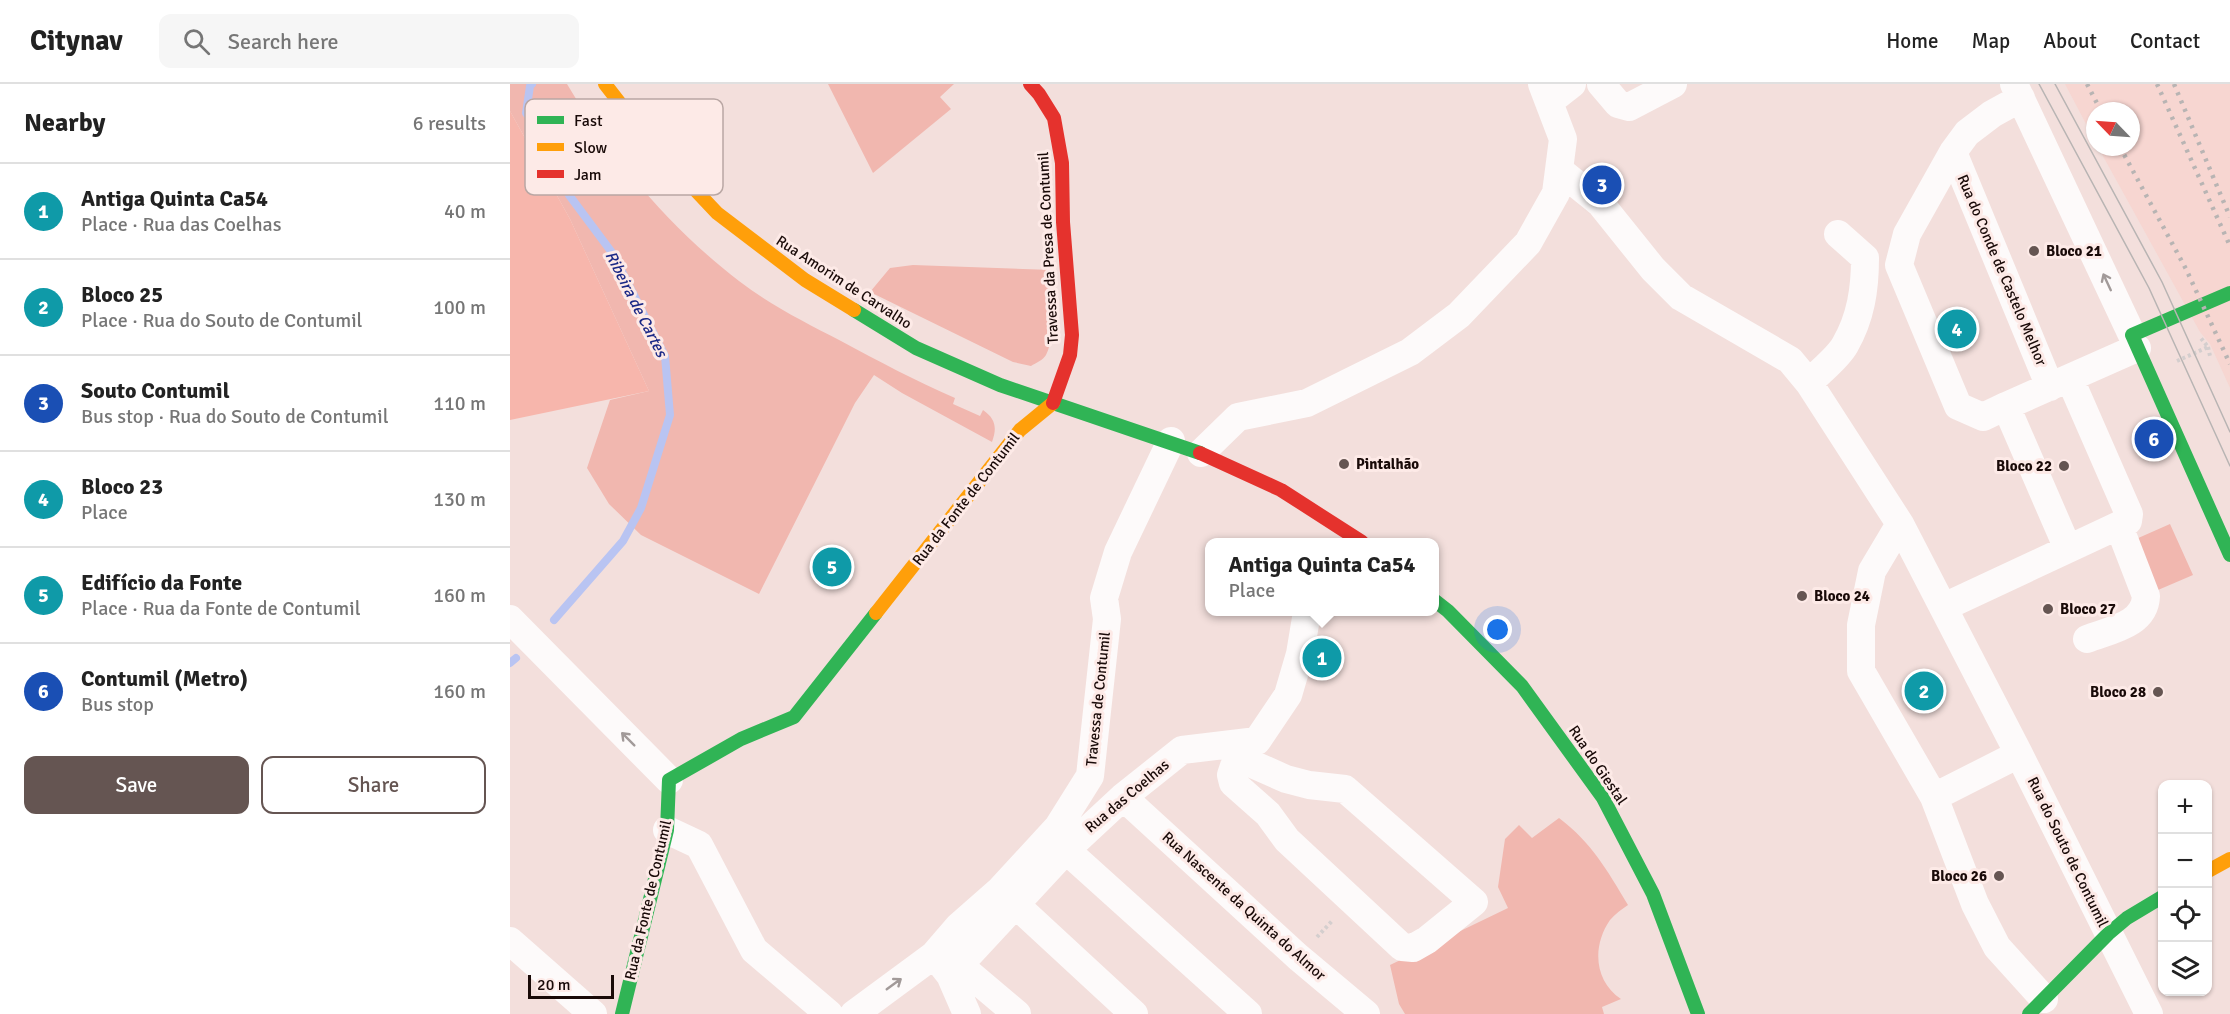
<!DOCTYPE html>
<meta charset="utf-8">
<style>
body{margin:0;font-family:Signika,sans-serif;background:#f6f6f6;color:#222}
.controls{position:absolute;right:18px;bottom:18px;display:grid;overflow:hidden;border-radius:12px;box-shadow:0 2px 4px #0004}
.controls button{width:54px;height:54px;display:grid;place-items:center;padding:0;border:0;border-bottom:2px solid #e0e0e0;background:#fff;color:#222;font:30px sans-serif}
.compass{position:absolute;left:1576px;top:18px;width:54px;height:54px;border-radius:50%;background:#fff;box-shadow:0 2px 4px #0004;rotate:295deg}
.scale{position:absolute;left:18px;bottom:15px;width:86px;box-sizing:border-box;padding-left:6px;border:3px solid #190a08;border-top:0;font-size:16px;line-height:21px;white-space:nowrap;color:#190a08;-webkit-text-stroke:4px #fdeae7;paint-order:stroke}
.you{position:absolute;left:988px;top:546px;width:21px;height:21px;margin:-15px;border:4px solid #fff;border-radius:50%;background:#1a73e8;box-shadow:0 0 0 9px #1a73e833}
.badge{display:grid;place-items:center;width:39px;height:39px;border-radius:50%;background:#655552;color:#fff;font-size:20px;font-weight:700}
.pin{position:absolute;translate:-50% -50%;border:3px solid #fff;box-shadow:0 2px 6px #0006}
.popup{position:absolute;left:695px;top:454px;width:234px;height:78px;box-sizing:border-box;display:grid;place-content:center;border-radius:12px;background:#fff;filter:drop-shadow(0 2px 4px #0005);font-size:20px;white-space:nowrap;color:#767676}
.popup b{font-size:22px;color:#222}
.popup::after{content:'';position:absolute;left:50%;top:100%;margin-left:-12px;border:12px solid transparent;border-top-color:#fff}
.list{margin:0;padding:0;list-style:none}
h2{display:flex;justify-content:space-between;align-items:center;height:78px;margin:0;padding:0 24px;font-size:26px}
h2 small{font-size:20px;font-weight:400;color:#767676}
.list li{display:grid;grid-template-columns:39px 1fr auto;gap:18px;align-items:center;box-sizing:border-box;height:96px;padding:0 24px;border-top:2px solid #e0e0e0}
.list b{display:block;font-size:22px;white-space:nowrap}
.list p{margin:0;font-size:20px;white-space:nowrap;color:#767676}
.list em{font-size:20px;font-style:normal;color:#767676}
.actions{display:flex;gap:12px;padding:18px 24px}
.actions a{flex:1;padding:14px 0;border:2px solid #655552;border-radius:12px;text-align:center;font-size:21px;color:#655552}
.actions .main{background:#655552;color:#fff}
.icon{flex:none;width:33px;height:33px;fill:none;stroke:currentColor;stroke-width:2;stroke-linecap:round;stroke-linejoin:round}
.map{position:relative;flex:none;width:1720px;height:930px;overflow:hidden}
header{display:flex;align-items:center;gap:36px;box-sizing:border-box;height:84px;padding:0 30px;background:#fff;border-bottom:2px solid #e0e0e0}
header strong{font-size:28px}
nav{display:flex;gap:33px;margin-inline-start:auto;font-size:21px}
.search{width:420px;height:54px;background:#f6f6f6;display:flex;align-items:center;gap:15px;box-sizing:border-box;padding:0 21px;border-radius:12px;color:#767676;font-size:22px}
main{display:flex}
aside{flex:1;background:#fff}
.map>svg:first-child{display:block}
.built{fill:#f7d6d1}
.green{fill:#f1b7af}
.forest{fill:#f7b6ac}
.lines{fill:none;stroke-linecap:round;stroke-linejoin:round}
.stream{stroke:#b9c4f2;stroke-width:8}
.path{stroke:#d4cece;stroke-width:4;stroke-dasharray:3 3;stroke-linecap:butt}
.street{stroke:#fdfafa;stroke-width:28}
.fast{stroke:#30b455;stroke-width:14}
.slow{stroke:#ff9f0a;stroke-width:14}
.jam{stroke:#e5322d;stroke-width:14}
.tram{stroke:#b8b4b3;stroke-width:1.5}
.rail{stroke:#b8b4b3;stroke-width:4.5;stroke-dasharray:3 6;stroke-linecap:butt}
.oneway{stroke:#a29a99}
.poi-dot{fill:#655552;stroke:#fdeae7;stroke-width:2}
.labels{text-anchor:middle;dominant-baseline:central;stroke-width:6;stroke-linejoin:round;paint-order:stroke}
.street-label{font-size:15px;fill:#190a08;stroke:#fdeae7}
.poi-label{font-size:15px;font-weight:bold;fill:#190a08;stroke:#fdeae7;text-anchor:start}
.water-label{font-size:16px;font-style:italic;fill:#1a2886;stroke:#fdeae7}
.key{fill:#fdeae7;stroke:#b9a7a4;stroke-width:1.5}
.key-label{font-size:16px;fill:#190a08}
</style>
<header>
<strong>Citynav</strong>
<div class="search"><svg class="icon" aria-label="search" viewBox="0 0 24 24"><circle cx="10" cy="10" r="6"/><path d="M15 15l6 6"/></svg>Search here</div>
<nav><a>Home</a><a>Map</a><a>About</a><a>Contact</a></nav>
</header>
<main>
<aside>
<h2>Nearby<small>6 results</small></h2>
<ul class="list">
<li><span class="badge" style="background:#0f9aa8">1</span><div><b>Antiga Quinta Ca54</b><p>Place · Rua das Coelhas</p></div><em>40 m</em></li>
<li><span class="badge" style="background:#0f9aa8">2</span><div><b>Bloco 25</b><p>Place · Rua do Souto de Contumil</p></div><em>100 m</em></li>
<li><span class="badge" style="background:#1a4fb4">3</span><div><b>Souto Contumil</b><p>Bus stop · Rua do Souto de Contumil</p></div><em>110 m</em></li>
<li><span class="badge" style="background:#0f9aa8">4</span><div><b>Bloco 23</b><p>Place</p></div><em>130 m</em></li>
<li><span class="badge" style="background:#0f9aa8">5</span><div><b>Edifício da Fonte</b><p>Place · Rua da Fonte de Contumil</p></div><em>160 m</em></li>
<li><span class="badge" style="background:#1a4fb4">6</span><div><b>Contumil (Metro)</b><p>Bus stop</p></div><em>160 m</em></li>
</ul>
<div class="actions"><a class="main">Save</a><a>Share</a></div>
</aside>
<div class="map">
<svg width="1720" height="930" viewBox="0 0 1720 930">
<rect width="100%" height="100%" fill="#f3dfdc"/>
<path class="built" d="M1555,0H1720V304L1700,260L1690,248L1588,63H1621V27H1585V57Z"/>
<path class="green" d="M0,0H57C101,74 161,145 229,197C260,221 296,239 331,257C368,277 406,297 445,314L443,320L470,332L473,326C486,335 487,344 482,358L392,309L364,291L345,319L249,510L131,451L99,420L77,384L100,316L139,307L60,135L0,27Z
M318,0H444L430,13L441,25L363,89Z
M403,181L542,186C543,207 546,252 536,271C533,276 526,279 521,282L503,278L360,208L380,184Z
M1660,440L1683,491L1648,506L1626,455Z
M1049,734C1082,759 1097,786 1118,821C1112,825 1105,830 1100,836C1082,862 1084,897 1111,915L1092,923L1094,930H895L889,920L880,881L998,824L988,803L995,755L1009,741L1022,754Z"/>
<path class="forest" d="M0,27L60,135L139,307L0,336Z"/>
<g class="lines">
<path class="stream" d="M22,0L20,2L16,29L32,52L59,111L103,170L155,272L160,331L131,424L113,457L44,536
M0,579L6,574"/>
<path class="path" d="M1698,263L1700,272
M1667,277L1698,263L1690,253
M807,853L823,836"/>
<path class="street" d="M1091,0L1108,20L1119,23L1163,0
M1504,0L1622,251
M1511,14L1482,30L1457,49L1443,68L1397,150L1389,181L1448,322L1473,333L1496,322L1558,465
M1039,18L1062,0
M1443,68L1540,303
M1049,86L1090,119L1143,185L1171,213L1280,276L1299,299L1390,440L1509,670L1639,930
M1299,299C1310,287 1327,275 1335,261C1351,233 1355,205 1355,174L1328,150
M1496,322L1627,264
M691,369L728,333L797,319L900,268L949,231L1018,159L1046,109L1053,55L1032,0
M1390,440L1362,487L1351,541V587L1424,713L1465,820L1487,863L1534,915
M1434,523L1618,437L1619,430L1560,295
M0,535L159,696
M1577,555C1600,546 1635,541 1636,512L1609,442
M728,661L733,676L776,695L799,701L835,705L964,818L917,856L903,864L892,863L777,756L758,730L723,699L721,691L724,682L733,676
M613,713L788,873L856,930
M1424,713L1509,670
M157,746L189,761L244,866L319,930
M556,766L738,930
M506,821L624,930
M0,857L83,930
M429,877L440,891L457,930
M449,881L507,930
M440,891L556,766L613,713L672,666L747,657L778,611L790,570L797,528
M344,930L424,871L449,842L490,806L548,743L580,692L597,535L594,514L608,468L661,357"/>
<path class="fast" d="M1720,209L1622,251L1720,471
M344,226L406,264L490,301L690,369
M924,516L938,527L1012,602L1093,714L1143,810L1188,930
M112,930L157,746L159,696L231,655L284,633L366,529
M1519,930L1598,850L1617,834L1652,813"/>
<path class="slow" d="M95,0L140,58L207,129L295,196L344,226
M366,529L510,346L543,319
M1698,787L1720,775"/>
<path class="jam" d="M520,0L529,10L544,34L552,79L553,138L562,251L560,271L543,319
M690,369L771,406L852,458"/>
<path class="tram" d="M1529,0L1639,204L1720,382
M1545,0L1652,198L1720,348"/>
<path class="rail" d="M1577,0L1591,27
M1647,0L1720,162
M1664,0L1720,133
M1610,63L1676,185L1720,280"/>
</g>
<defs><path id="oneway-shaft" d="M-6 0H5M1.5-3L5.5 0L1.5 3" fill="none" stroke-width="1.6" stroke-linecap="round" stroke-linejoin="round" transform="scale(1.5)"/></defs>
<g class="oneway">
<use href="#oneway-shaft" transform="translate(1597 198) rotate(-115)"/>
<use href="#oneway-shaft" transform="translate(118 655) rotate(-135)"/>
<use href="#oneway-shaft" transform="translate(384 900) rotate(-36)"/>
</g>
<g class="poi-dot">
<circle cx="1524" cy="167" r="6"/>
<circle cx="834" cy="380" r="6"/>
<circle cx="1554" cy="382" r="6"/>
<circle cx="1292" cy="512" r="6"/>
<circle cx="1538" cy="525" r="6"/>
<circle cx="1648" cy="608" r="6"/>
<circle cx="1489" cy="792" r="6"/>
</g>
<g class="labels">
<g class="street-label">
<text transform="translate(538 164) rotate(-93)">Travessa da Presa de Contumil</text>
<text transform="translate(1492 186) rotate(67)">Rua do Conde de Castelo Melhor</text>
<text transform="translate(334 198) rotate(33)">Rua Amorim de Carvalho</text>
<text transform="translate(456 415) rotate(-52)">Rua da Fonte de Contumil</text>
<text transform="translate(588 615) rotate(-84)">Travessa de Contumil</text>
<text transform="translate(1088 681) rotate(56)">Rua do Giestal</text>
<text transform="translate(617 712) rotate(-40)">Rua das Coelhas</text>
<text transform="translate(1558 768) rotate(64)">Rua do Souto de Contumil</text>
<text transform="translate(138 816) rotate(-77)">Rua da Fonte de Contumil</text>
<text transform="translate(734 822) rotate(42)">Rua Nascente da Quinta do Almor</text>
</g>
<g class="poi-label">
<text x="1536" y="167">Bloco 21</text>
<text x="846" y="380">Pintalhão</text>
<text x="1542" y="382" text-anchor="end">Bloco 22</text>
<text x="1304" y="512">Bloco 24</text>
<text x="1550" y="525">Bloco 27</text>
<text x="1636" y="608" text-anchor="end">Bloco 28</text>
<text x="1477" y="792" text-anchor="end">Bloco 26</text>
</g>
<g class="water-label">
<text transform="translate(126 220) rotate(63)">Ribeira de Cartes</text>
</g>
</g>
<rect x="15" y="15" width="198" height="96" rx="9" class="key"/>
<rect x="27" y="32" width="27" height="8" fill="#30b455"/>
<rect x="27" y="59" width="27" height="8" fill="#ff9f0a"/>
<rect x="27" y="86" width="27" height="8" fill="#e5322d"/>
<g class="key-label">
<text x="64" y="42">Fast</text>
<text x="64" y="69">Slow</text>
<text x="64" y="96">Jam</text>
</g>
</svg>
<div class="controls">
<button>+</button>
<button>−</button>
<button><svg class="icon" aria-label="locate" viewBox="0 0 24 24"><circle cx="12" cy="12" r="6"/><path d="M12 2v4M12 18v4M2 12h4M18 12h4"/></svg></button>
<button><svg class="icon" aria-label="layers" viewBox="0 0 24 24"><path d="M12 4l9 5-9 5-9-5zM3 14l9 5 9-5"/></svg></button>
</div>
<svg class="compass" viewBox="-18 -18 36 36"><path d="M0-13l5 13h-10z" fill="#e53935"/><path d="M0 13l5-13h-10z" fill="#767676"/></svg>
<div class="scale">20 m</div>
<div class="you"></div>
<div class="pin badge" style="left:812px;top:574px;background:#0f9aa8">1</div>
<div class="popup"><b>Antiga Quinta Ca54</b>Place</div>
<div class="pin badge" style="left:1414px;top:607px;background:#0f9aa8">2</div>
<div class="pin badge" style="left:1092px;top:101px;background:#1a4fb4">3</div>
<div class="pin badge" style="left:1447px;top:245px;background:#0f9aa8">4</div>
<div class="pin badge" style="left:322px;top:483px;background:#0f9aa8">5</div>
<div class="pin badge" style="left:1644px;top:355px;background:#1a4fb4">6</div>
</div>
</main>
